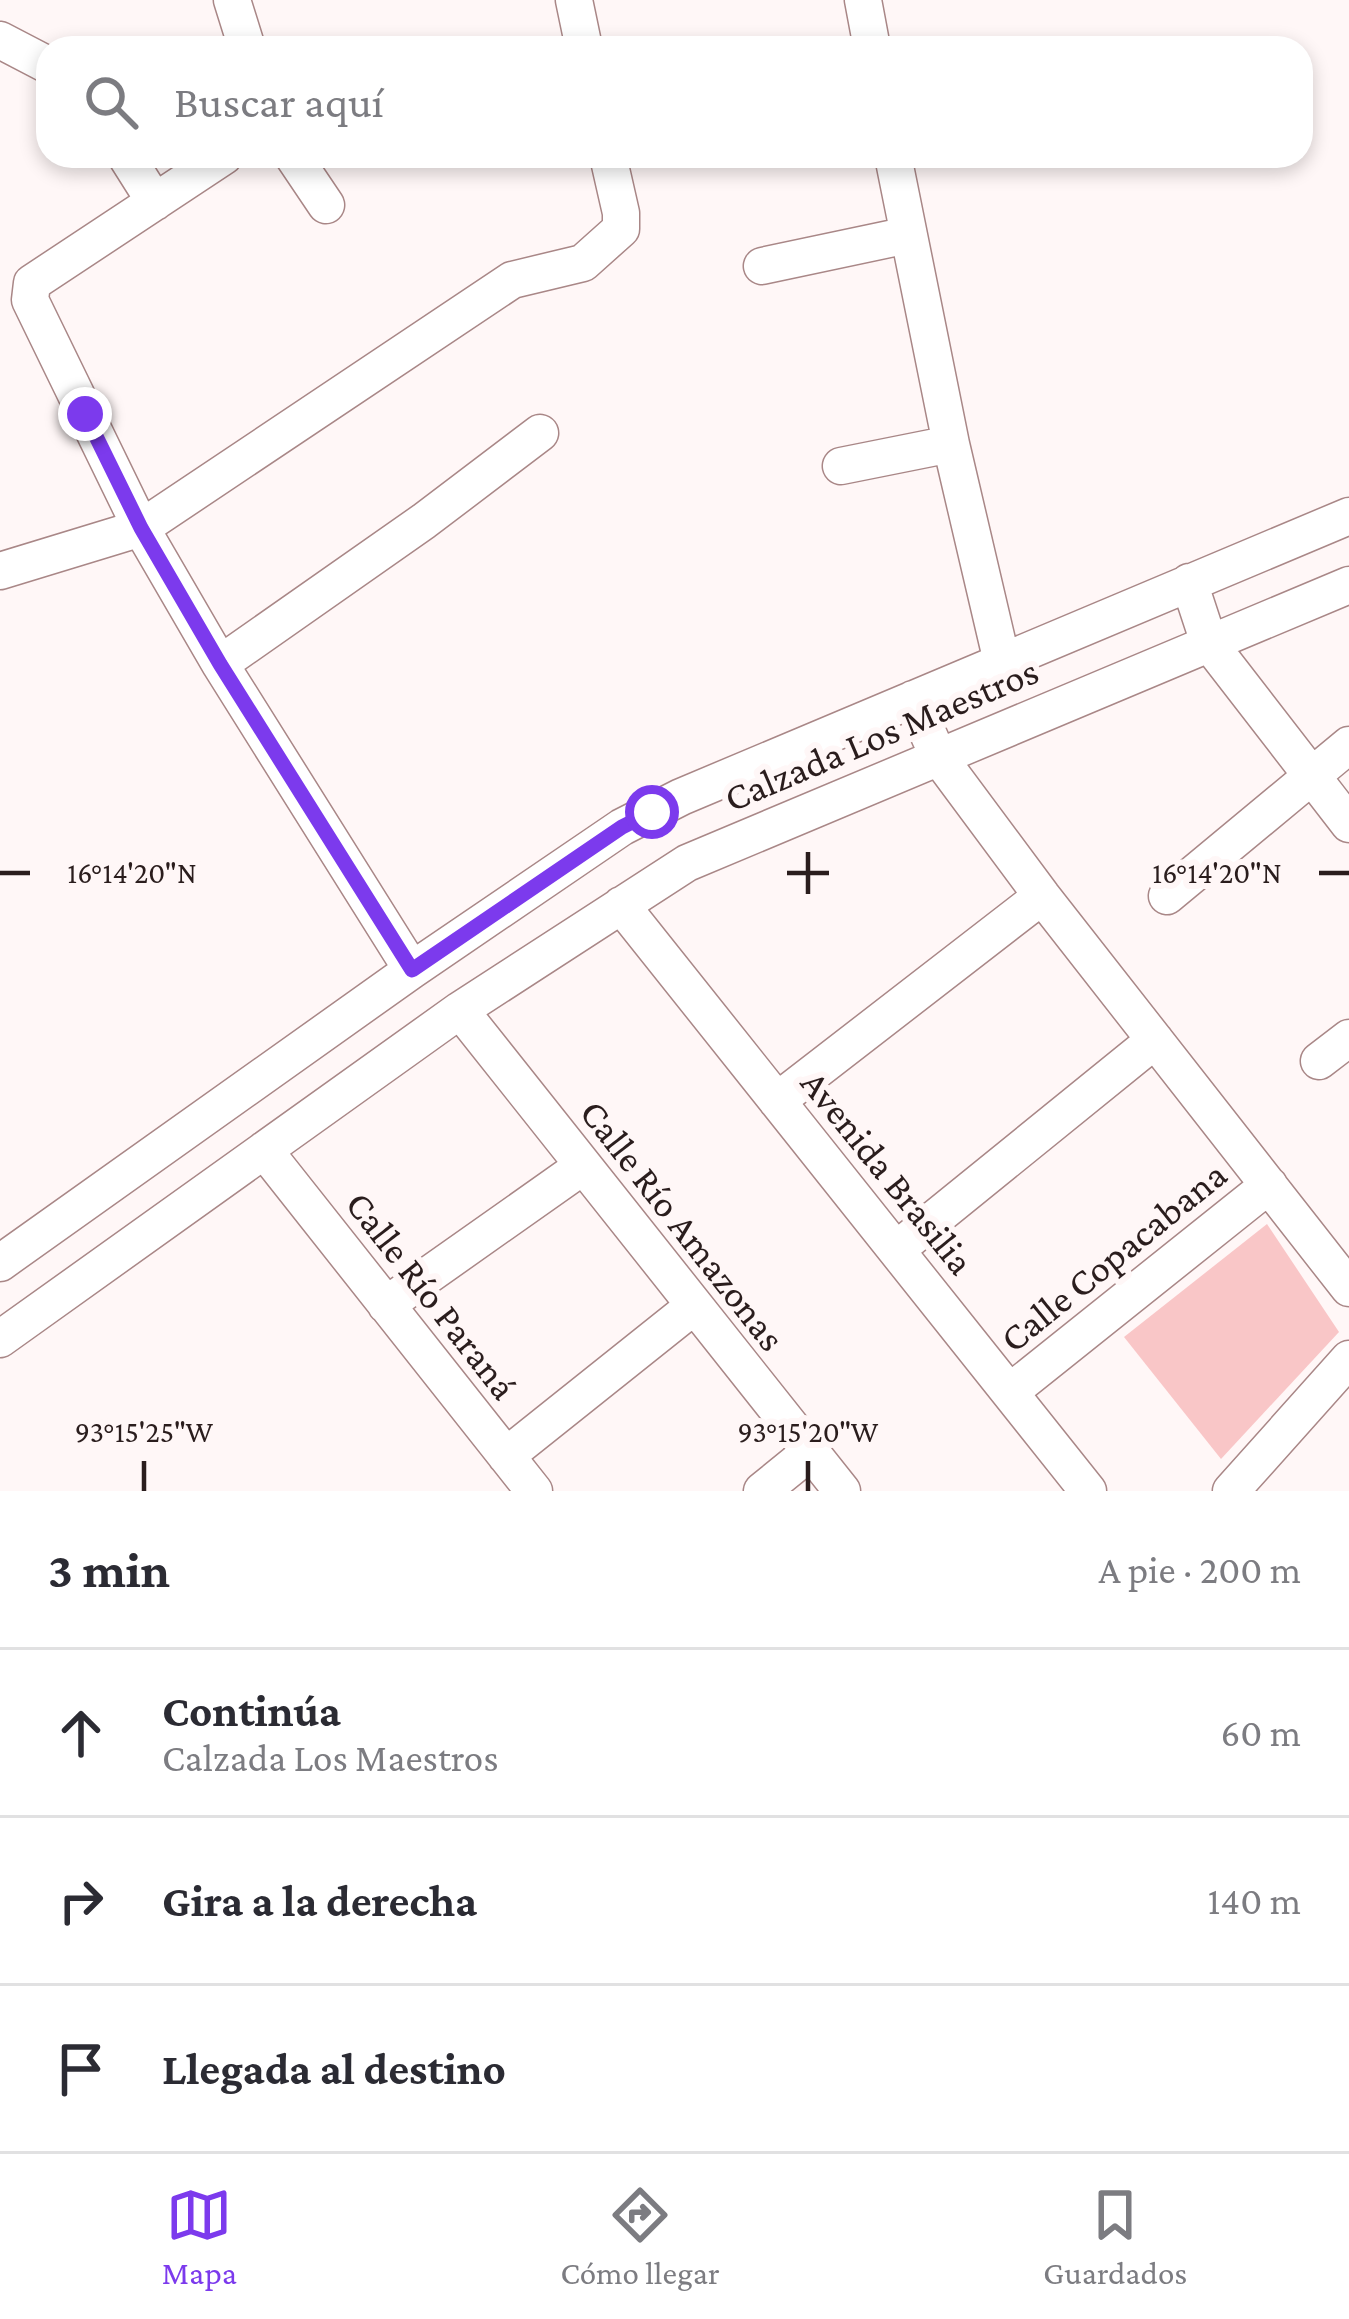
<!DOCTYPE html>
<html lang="es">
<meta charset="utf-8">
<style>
body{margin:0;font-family:"Crimson Pro",serif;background:#f7f7f7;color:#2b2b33}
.stop{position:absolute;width:36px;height:36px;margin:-27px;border:9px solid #7c3aed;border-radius:50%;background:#fff}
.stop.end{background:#7c3aed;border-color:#fff;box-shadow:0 3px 12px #0008}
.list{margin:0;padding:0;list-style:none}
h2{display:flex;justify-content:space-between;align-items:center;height:156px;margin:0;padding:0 48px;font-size:51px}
h2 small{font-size:39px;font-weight:400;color:#7c7c81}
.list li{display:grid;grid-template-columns:78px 1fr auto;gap:36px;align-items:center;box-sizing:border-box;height:168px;padding:0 48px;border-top:3px solid #e1e1e2}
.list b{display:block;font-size:45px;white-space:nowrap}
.list p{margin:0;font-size:39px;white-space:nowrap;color:#7c7c81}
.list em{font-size:39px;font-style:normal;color:#7c7c81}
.icon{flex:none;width:66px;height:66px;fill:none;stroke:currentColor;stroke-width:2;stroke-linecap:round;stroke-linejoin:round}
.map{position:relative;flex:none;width:1349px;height:1491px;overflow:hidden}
.search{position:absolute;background:#fff;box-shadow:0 6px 18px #0003;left:36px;right:36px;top:36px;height:132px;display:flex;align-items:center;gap:30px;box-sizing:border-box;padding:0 42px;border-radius:36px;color:#7c7c81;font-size:45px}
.sheet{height:660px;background:#fff}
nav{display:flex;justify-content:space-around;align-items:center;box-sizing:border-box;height:168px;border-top:3px solid #e1e1e2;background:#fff;font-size:33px;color:#7c7c81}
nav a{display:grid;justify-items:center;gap:6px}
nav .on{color:#7c3aed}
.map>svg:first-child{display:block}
.green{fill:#f9c6c7}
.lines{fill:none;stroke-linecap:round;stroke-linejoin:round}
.minor-casing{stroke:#a98787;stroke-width:39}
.minor{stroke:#fff;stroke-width:36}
.route{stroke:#7c3aed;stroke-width:15}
.ticks{fill:none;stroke:#2a1d1d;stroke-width:4.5}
.labels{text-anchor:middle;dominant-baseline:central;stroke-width:12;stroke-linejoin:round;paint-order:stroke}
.street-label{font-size:39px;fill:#2a1d1d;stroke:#fff7f7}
.ticks-label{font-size:30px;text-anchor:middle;fill:#2a1d1d;stroke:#fff7f7;stroke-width:12;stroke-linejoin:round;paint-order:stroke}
</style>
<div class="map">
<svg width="1349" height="1491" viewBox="0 0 1349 1491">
<rect width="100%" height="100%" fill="#fff7f7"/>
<path class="green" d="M1267,1224L1339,1332L1221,1459L1124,1337Z"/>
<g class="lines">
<defs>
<path id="minor" d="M232,0L247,48
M574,0L584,48
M863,0L872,48
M0,40L48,65
M126,156L155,202
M224,156L32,283L30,300L141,528L220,664L412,970
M293,156L326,205
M893,156L951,444L1002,662
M762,266L908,235
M841,466L951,444
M0,571L141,528L512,280L583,263L621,229V213L608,156
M1189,582L1209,643L1349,824
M220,664L424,521L540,433
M913,699L938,756L1042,896L1349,1288
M1167,896L1349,745
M621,905L1088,1491
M460,1010L842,1491
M1319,1061L1349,1038
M777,1101L1042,896
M264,1150L534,1491
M896,1250L1155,1040
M0,1263L412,970L622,827L681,797L1349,516
M386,1305L583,1166
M0,1339L460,1010L687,863L1349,585
M1010,1392L1269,1185
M506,1456L694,1306
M762,1491L810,1452
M1231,1491L1349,1359"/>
</defs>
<use href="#minor" class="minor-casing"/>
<use href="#minor" class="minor"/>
</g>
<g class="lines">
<path class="route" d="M85,414L141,528L220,664L412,970L622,827L652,812"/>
</g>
<path class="ticks" d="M808,852V894M0,873H30M787,873H829M1319,873H1349M144,1461V1491M808,1461V1491"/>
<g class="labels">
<g class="street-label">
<text transform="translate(881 734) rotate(-23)">Calzada Los Maestros</text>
<text transform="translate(888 1172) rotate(51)">Avenida Brasilia</text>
<text transform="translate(683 1225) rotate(52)">Calle Río Amazonas</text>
<text transform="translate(1113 1256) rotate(-39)">Calle Copacabana</text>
<text transform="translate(432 1295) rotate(52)">Calle Río Paraná</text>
</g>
</g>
<g class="ticks-label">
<text x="132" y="883">16°14'20"N</text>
<text x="1217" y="883">16°14'20"N</text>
<text x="144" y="1442">93°15'25"W</text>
<text x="808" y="1442">93°15'20"W</text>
</g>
</svg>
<div class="stop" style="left:652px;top:812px"></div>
<div class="stop end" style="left:85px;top:414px"></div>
<div class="search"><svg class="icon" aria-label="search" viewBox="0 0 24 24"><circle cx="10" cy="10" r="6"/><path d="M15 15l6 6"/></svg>Buscar aquí</div>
</div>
<section class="sheet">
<h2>3 min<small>A pie · 200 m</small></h2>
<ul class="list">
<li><svg class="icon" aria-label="ahead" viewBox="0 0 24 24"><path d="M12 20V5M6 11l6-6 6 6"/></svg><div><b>Continúa</b><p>Calzada Los Maestros</p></div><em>60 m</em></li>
<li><svg class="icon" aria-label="right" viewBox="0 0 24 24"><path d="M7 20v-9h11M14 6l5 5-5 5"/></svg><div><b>Gira a la derecha</b></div><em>140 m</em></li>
<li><svg class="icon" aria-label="arrive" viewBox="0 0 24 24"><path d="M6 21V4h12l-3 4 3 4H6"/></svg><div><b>Llegada al destino</b></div></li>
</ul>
</section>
<nav>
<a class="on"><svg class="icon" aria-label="map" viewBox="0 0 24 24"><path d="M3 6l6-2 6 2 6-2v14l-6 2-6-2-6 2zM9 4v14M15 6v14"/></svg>Mapa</a>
<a><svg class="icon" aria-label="directions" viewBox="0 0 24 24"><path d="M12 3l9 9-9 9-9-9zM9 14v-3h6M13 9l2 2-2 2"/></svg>Cómo llegar</a>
<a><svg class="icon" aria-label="saved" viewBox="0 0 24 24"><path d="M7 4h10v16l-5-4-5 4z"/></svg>Guardados</a>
</nav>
